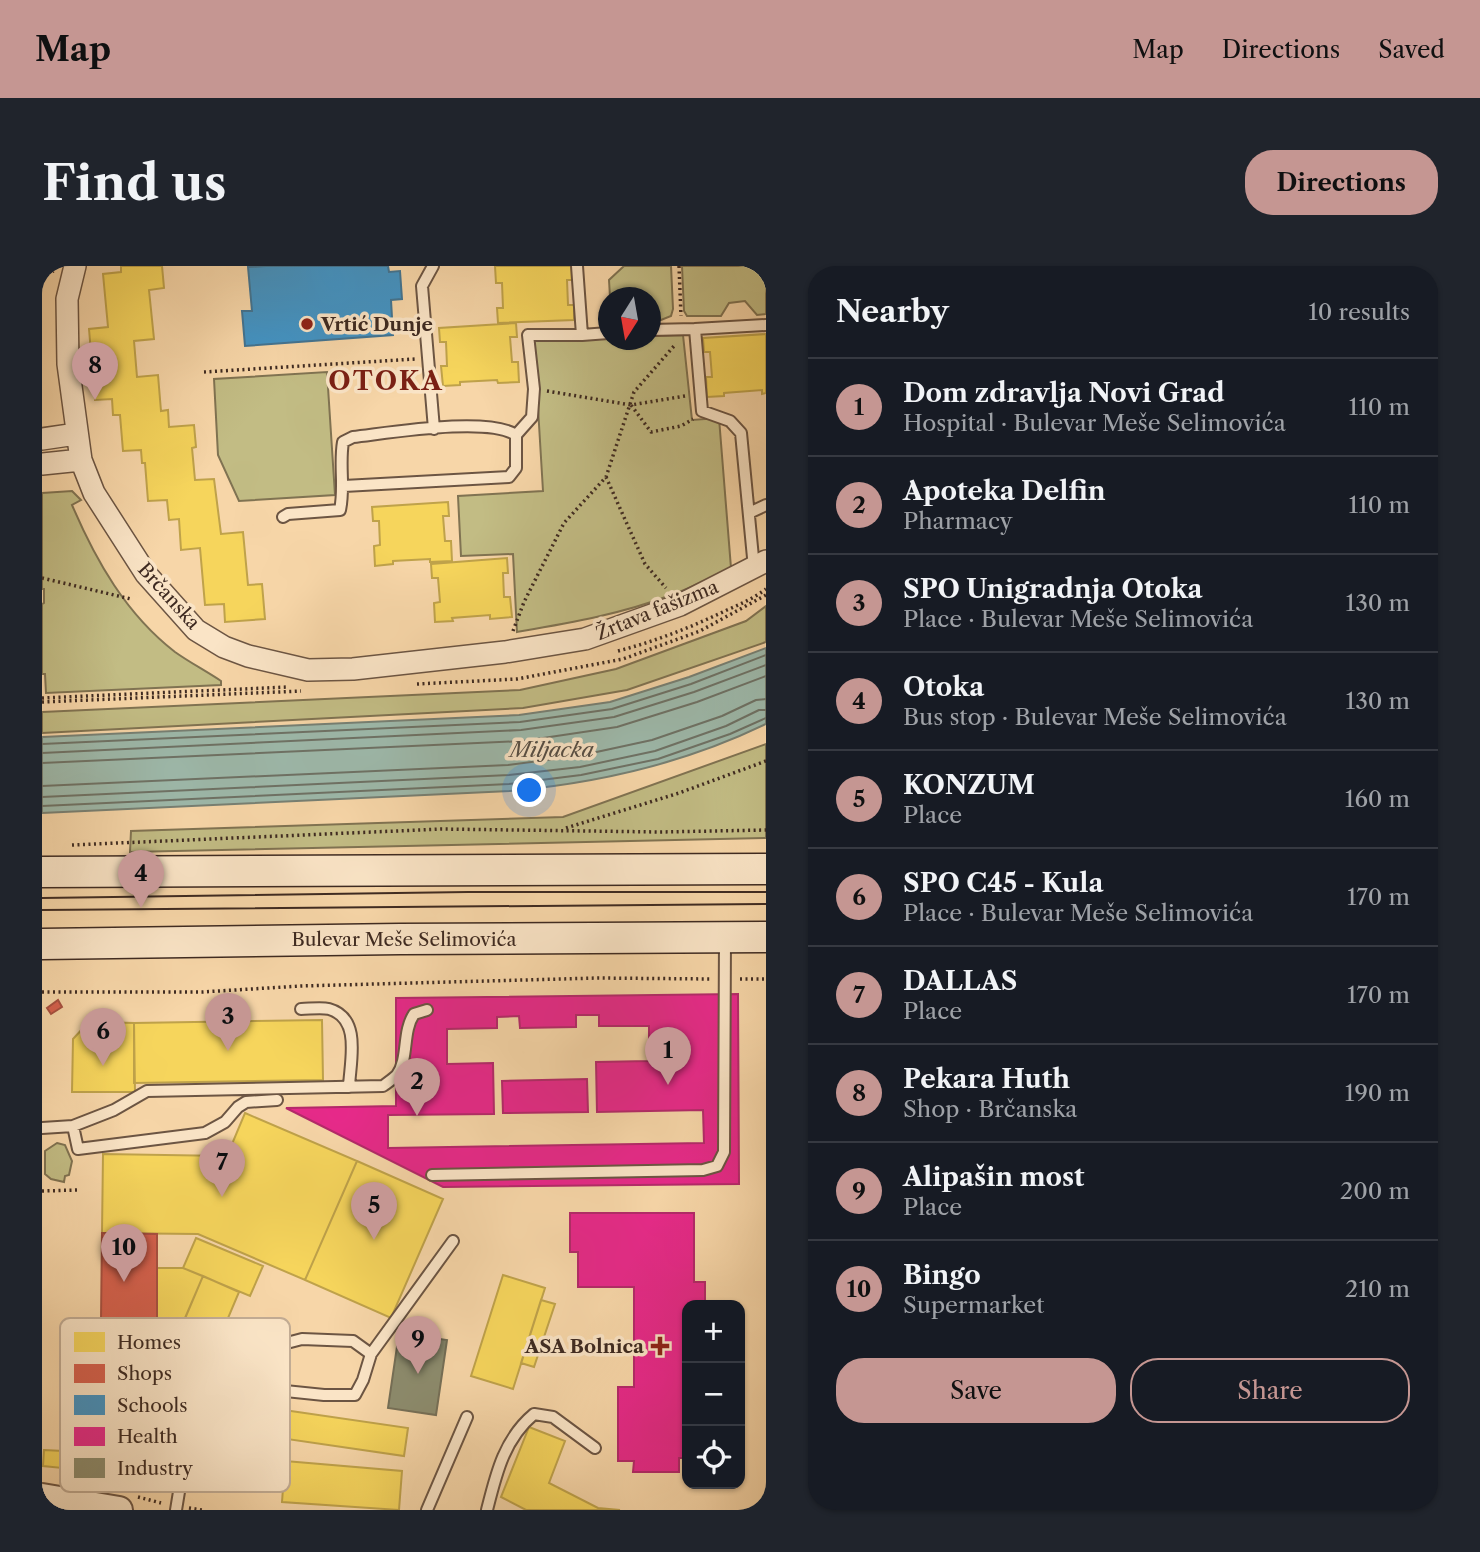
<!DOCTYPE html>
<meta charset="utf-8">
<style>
body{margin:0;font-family:"Libre Caslon Text",serif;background:#20242c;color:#f1f3f6}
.controls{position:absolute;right:21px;bottom:21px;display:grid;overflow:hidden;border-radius:14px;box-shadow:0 2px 5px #0004}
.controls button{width:63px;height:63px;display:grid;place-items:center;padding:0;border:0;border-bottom:2px solid #363941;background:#171b24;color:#f1f3f6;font:35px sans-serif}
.compass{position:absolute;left:556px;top:21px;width:63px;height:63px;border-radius:50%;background:#171b24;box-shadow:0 2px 5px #0004;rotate:191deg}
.you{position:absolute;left:488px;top:525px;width:24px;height:24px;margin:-18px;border:5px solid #fff;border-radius:50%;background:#1a73e8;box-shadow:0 0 0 10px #1a73e833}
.badge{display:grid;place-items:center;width:46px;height:46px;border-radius:50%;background:#c59692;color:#111;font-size:23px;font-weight:700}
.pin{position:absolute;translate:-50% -58px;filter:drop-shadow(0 2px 4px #0008)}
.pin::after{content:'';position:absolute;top:37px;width:24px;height:21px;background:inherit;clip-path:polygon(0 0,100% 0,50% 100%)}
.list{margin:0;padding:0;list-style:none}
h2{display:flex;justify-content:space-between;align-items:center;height:91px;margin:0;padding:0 28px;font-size:30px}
h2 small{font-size:23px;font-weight:400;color:#9ea1a6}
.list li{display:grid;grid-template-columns:46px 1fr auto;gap:21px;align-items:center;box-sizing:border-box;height:98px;padding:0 28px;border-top:2px solid #363941}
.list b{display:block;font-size:26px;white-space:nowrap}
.list p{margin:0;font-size:23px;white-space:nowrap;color:#9ea1a6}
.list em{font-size:23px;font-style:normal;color:#9ea1a6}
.actions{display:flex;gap:14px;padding:21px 28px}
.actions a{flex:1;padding:16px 0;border:2px solid #c59692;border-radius:28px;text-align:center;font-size:24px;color:#c59692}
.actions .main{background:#c59692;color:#111}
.icon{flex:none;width:38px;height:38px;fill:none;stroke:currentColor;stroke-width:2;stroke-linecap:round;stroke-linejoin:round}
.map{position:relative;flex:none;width:724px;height:1244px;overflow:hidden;border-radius:28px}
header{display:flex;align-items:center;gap:42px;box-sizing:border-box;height:98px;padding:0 35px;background:#c59692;color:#111}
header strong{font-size:33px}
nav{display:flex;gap:38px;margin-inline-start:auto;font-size:24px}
.intro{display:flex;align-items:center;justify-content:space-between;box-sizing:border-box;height:168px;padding:0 42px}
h1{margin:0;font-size:49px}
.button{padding:18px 32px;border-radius:28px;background:#c59692;color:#111;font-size:24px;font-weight:700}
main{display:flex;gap:42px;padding:0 42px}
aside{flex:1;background:#171b24;border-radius:28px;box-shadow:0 2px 5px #0004}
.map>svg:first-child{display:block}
.green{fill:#c2bc84;stroke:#807352;stroke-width:2}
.water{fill:#9db9ab;stroke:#778074;stroke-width:2}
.homes{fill:#f6d55c;stroke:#bfa24a;stroke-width:2}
.shops{fill:#d6604d;stroke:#a85040;stroke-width:2}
.schools{fill:#4393c3;stroke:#427492;stroke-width:2}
.health{fill:#e7298a;stroke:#b4296a;stroke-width:2;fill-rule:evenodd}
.industry{fill:#8c8c6e;stroke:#756f57;stroke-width:2}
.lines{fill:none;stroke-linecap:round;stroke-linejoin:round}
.shore{stroke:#6e7266;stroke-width:2}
.service-casing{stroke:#6c5543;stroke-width:14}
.minor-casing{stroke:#6c5543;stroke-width:24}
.tertiary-casing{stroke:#6c5543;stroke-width:30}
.secondary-casing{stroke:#3e2a21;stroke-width:33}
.path{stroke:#3e2a21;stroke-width:3.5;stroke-dasharray:2 3.5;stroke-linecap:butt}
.service{stroke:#fae4c6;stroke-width:10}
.minor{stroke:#fae4c6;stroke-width:21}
.tertiary{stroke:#fae4c6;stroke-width:26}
.secondary{stroke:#fae4c6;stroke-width:30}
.tram{stroke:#3e2a21;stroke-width:2}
.poi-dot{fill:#8f2418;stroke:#fae4c6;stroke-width:2.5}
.labels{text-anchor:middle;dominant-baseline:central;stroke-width:7;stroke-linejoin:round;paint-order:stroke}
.poi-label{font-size:19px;font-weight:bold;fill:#3e2a21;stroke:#fae4c6;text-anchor:start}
.street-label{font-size:19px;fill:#3e2a21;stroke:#fae4c6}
.water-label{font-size:21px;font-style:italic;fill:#564e44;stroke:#fae4c6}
.district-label{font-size:26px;font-weight:bold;letter-spacing:2px;fill:#7a1f14;stroke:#fae4c6}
.key{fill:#fae4c6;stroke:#c2ac94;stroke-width:2}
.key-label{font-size:19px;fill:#3e2a21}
</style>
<header>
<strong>Map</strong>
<nav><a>Map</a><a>Directions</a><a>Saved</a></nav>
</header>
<div class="intro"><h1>Find us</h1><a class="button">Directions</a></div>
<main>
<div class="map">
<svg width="724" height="1244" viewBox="0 0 724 1244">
<rect width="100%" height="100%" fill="#f7d6a8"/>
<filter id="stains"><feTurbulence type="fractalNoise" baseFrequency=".00286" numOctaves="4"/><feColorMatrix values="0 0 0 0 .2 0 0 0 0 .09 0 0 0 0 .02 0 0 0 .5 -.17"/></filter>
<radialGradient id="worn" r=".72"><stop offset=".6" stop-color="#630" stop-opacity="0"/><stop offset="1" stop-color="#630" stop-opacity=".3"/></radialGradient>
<path class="green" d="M582,0H629L631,43L629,50L619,54H609L608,32L568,31L567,14Z
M640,0H724V48L715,49L703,35L687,37L679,50H645L642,45Z
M641,69L650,154L677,152L689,302C669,311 650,322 629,329C580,348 527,357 475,366L471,288L419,290L416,230L501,225L492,75L566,72V74H608L609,70Z
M285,106L293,229L197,235L176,189L172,113Z
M30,225L39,234L30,239C54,295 84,348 133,386C147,396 164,405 179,415V419L4,427L3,408H0V338L2,337V323H0V227Z
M724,340V376L585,424L481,442L0,467V446L478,424L574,403L704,355Z
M724,478V572L88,586L89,565L521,551Z
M15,877L23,879L30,895L27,909L23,910L22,916L9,913L3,908V885Z"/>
<path class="water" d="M724,382V458C644,497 557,517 468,525L0,547V471L477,449L568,436L647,411Z"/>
<path class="homes" d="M79,0H120L122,22L107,24L112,73L92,75L95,111L116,109L119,145L126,144L127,161L152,159L154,181L150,182L153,214L172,213L179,268L201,266L206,319L220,318L223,353L183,356L182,338L163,339L158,282L139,284L137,253L127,254L125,234L106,235L103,197H100L99,184L81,185L78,149H71L70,133L53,134L47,63L66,61L61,8L79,6Z
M453,0H530L531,14H525L526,39H532V54L456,57L455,42H461L460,17H454Z
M474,57L475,71H468L470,96H476L477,116L456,117L455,114L418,116V119L401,120L399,100H405L404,76H398L397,62Z
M724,68V127L720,128V124L682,127V130L665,131L664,111H670L668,86H662L661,72Z
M406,236L407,250H401L403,275H409L410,295L388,296V293L351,295V298L333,300L332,280L338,279L337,255H331L330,241Z
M465,292L466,307H461L462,331H468L470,351L448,353V349L410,352L411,355L393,356L392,337L398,336L396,312H390L389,298Z
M280,754L281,814L92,817V757Z
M55,756L92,757L93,826H30L31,773L44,759Z
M203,847L315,895L263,1014L156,968L60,967L61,888L185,890Z
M315,895L401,933L349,1052L263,1014Z
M154,972L221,1000L208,1030L141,1002Z
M115,1002H141L161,1010L142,1055H115Z
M461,1009L503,1022L471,1123L429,1110Z
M161,1010L197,1026L152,1133L115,1117Z
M499,1034L513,1038L492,1101L479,1097Z
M242,1144L366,1162L362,1190L238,1172Z
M487,1161L523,1175L507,1217L556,1242L578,1244H484L459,1231Z
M2,1184L21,1185L20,1202L1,1200Z
M243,1195L360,1205L357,1244L240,1236Z"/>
<path class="shops" d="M16,734L20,741L9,748L5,742Z
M60,967L115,968V1055L59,1054Z"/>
<path class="schools" d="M224,0H346L347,6L358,5L360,33L349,34L351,69L203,80L200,45H210L206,1Z"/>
<path class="health" d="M696,728L697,918L401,921L244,842L354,840V732ZM534,749H557V760H607V795L554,796L555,846L661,844L662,877L346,882V849L452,848L451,797L405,798V763L455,762V751L477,750L478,762L534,761Z
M545,813L546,846L461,847L460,815Z
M528,947H652V1016H663V1039H645V1192H637V1206H591L592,1195H576V1121H592V1021H536V986H528Z"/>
<path class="industry" d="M357,1067L405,1074L394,1149L346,1142Z"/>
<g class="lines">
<path class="shore" d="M0,478L478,456L570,443L649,418L724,389
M0,487L479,464L572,451L652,426L724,399
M0,497L481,475L575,461L655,436L724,410
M0,520L466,499L536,490L610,474L680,450L714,434L724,433
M0,531L467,509L538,501L613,485L684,460L717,444H724
M0,540L467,518L539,509L616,493L688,468L724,452"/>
<defs>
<path id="service" d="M391,0L380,20L392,163
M653,63L724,59
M608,64L653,63L660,145L688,155L699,167L712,302
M540,69L566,67
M474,169L490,151L492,123L486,69H540L535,0
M707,247L724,239
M241,251L246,248L298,244C303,221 297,199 301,176L311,171C347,167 446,150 474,169V202L467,211L302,220
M259,743C267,743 279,741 287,743C320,752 308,796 307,821
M31,860L36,883L163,867L183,856L196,841L204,836L235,834
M0,862L31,860L72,844L105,825L341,820C345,817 351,813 355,809C367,792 360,766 372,748L385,744
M390,909L661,904L675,900L682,886L683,672
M186,1119L282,1129H313L321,1114L329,1088
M153,1156L205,1178L209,1183L207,1207
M78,1191L141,1200
M134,1244L146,1171L153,1156L218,1084L260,1073L311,1075L329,1088L411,975
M385,1244L425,1151
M445,1244C454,1208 462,1173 492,1148L511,1151L553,1182"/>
<path id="minor" d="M33,0L25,33L26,98L39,194L52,227L104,308L154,364L182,381L206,390L266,404L311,403L463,386L543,373L638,339L724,295
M0,173L34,168
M0,198L39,194"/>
<path id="tertiary" d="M0,1231L77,1244"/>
<path id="secondary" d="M0,606L724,603
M0,678L358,673L724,671"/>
</defs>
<use href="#service" class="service-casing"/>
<use href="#minor" class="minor-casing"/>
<use href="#tertiary" class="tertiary-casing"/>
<use href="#secondary" class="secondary-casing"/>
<path class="path" d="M637,0L639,50
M0,7L12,5
M162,106L373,93
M505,125L589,139
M643,130L589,139L609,166L639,160L651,153
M564,211L603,298L624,322
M0,312L89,333
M471,365L482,336L522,257L564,211L592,126L632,80
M576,385C614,375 650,361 685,344C699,338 712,332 724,323
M375,418L475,413L581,393L658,365L724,329
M0,432L246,421
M0,436L259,425
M524,562L637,527L724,495
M30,579L400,563L618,566L724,564
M698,713H724
M0,726H160L259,720L556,712L670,713
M0,925L35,924
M96,1231L119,1237
M147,1242L160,1244"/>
<use href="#service" class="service"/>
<use href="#minor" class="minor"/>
<use href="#tertiary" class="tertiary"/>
<use href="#secondary" class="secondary"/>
<path class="tram" d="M0,632L426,626H724
M0,644L724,638"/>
</g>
<g class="poi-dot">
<circle cx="265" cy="58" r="7"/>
<path d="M614.5 1069.5h7v7h7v7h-7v7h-7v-7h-7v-7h7z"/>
</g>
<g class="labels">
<g class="poi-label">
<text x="279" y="58">Vrtić Dunje</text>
<text x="602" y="1080" text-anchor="end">ASA Bolnica</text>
</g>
<g class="street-label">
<text transform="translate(127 330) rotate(48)">Brčanska</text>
<text transform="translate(615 344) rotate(-22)">Žrtava fašizma</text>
<text x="362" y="673">Bulevar Meše Selimovića</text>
</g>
<g class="water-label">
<text x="510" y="483">Miljacka</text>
</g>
<g class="district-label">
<text x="344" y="115">OTOKA</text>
</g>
</g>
<rect x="18" y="1052" width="230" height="174" rx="10" class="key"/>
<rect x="32" y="1066" width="31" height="20" fill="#f6d55c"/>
<rect x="32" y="1098" width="31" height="19" fill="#d6604d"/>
<rect x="32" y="1129" width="31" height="20" fill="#4393c3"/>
<rect x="32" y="1161" width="31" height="19" fill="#e7298a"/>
<rect x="32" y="1192" width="31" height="20" fill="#8c8c6e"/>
<g class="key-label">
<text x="75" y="1083">Homes</text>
<text x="75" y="1114">Shops</text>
<text x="75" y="1146">Schools</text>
<text x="75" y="1177">Health</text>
<text x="75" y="1209">Industry</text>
</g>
<rect width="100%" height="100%" filter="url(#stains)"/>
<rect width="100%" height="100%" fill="url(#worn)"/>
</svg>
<div class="controls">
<button>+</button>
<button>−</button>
<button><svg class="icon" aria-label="locate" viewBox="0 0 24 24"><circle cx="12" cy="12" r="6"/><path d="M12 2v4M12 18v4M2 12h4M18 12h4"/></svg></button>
</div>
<svg class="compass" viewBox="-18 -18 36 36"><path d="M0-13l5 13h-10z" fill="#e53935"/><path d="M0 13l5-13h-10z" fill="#9ea1a6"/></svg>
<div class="you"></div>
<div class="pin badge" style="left:626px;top:819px">1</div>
<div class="pin badge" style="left:375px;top:850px">2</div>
<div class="pin badge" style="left:186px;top:785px">3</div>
<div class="pin badge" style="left:99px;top:642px">4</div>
<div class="pin badge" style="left:332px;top:974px">5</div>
<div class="pin badge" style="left:61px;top:800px">6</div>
<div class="pin badge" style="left:180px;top:931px">7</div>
<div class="pin badge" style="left:53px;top:134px">8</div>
<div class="pin badge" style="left:376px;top:1108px">9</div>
<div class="pin badge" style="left:82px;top:1016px">10</div>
</div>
<aside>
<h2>Nearby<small>10 results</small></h2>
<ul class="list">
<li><span class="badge">1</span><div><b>Dom zdravlja Novi Grad</b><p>Hospital · Bulevar Meše Selimovića</p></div><em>110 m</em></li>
<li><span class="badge">2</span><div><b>Apoteka Delfin</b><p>Pharmacy</p></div><em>110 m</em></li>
<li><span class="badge">3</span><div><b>SPO Unigradnja Otoka</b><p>Place · Bulevar Meše Selimovića</p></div><em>130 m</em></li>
<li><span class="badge">4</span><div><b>Otoka</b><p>Bus stop · Bulevar Meše Selimovića</p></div><em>130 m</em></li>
<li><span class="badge">5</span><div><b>KONZUM</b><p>Place</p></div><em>160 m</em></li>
<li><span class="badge">6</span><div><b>SPO C45 - Kula</b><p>Place · Bulevar Meše Selimovića</p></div><em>170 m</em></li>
<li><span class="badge">7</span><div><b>DALLAS</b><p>Place</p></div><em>170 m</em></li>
<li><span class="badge">8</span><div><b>Pekara Huth</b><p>Shop · Brčanska</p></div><em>190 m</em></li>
<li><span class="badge">9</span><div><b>Alipašin most</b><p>Place</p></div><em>200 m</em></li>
<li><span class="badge">10</span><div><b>Bingo</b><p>Supermarket</p></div><em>210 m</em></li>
</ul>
<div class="actions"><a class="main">Save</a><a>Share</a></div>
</aside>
</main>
